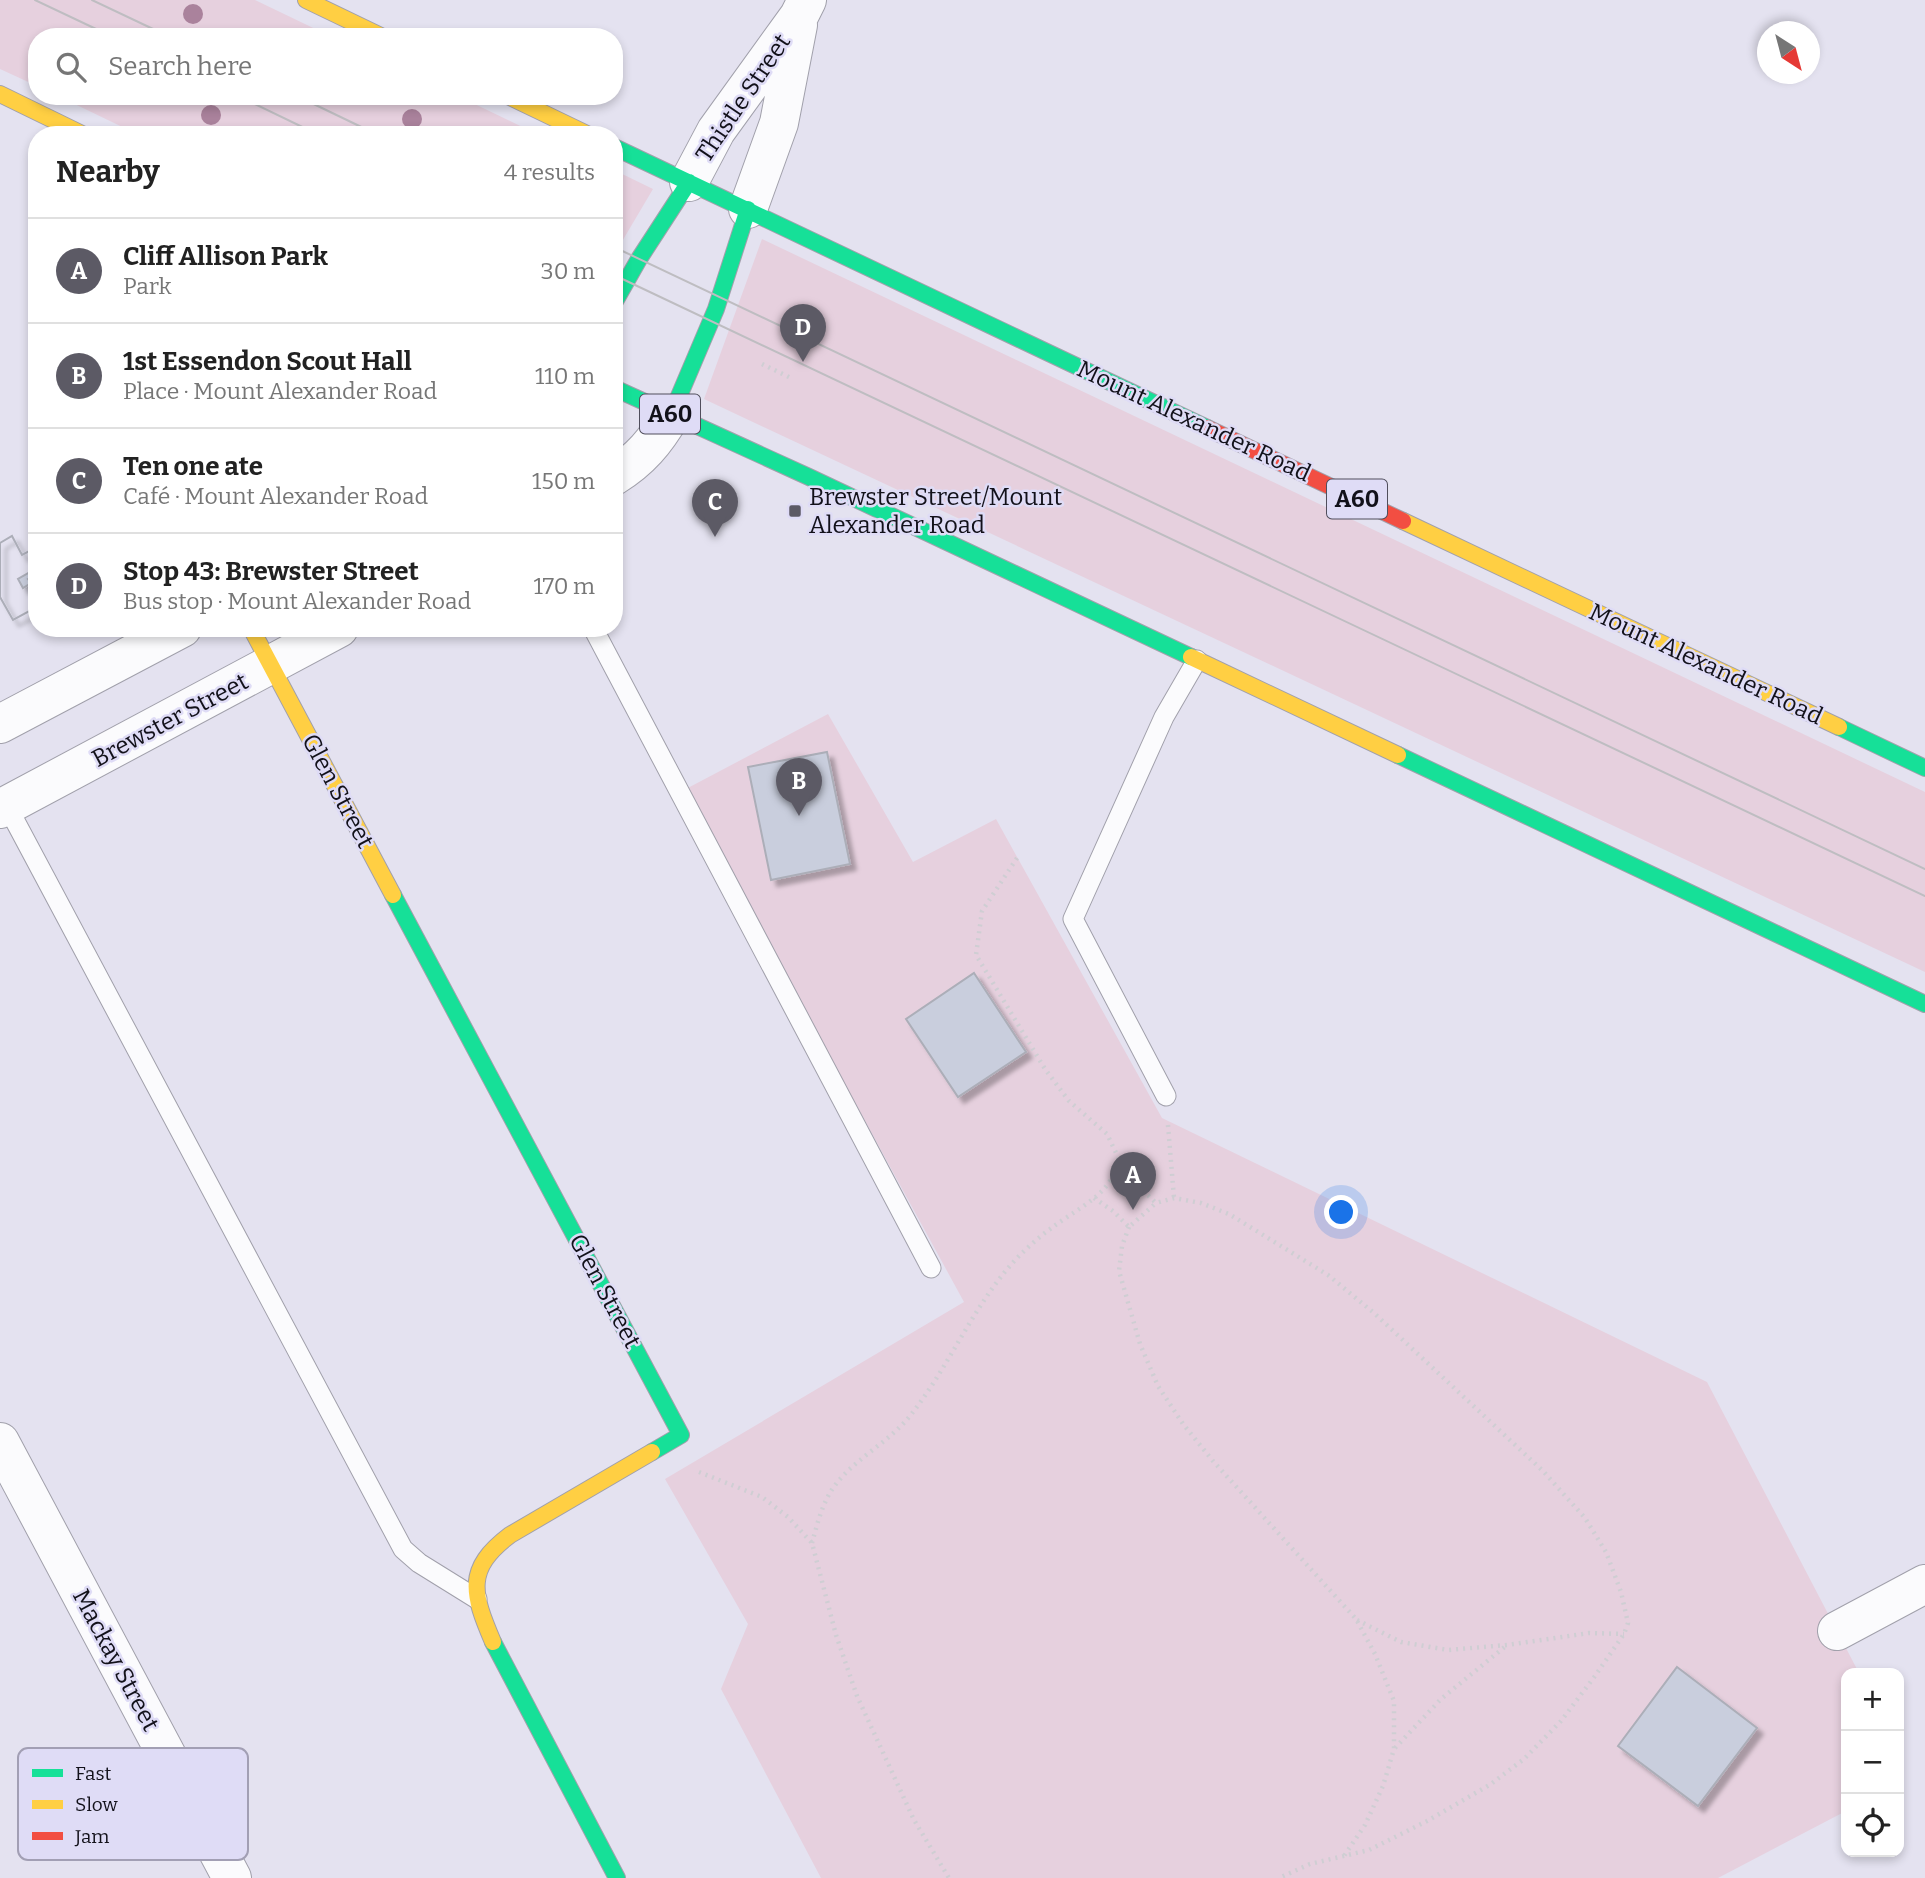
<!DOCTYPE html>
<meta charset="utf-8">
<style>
body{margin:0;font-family:Bitter,serif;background:#f6f6f6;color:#222}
.controls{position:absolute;right:21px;bottom:21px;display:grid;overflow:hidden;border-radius:14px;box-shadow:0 4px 10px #0003}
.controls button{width:63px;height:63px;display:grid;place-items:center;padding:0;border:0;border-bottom:2px solid #e0e0e0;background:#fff;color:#222;font:35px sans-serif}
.compass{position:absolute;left:1757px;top:21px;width:63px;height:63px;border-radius:50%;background:#fff;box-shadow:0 4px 10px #0003;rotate:144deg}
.you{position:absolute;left:1342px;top:1213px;width:24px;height:24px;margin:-18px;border:5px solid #fff;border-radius:50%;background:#1a73e8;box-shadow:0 0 0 10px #1a73e833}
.badge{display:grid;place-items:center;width:46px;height:46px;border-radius:50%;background:#5c5a65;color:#fff;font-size:23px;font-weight:700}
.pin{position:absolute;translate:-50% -58px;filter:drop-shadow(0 2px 4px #0008)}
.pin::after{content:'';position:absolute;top:37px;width:24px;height:21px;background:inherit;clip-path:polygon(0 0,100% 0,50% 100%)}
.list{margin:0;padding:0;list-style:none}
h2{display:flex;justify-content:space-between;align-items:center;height:91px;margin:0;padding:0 28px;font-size:30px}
h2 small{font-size:23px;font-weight:400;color:#767676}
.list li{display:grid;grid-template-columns:46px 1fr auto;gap:21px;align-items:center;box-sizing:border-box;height:105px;padding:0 28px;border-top:2px solid #e0e0e0}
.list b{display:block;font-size:26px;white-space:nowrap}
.list p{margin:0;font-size:23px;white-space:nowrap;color:#767676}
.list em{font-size:23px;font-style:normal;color:#767676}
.icon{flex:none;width:38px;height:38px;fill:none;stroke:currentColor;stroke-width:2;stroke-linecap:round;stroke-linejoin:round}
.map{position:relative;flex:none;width:1925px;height:1878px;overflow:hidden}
.search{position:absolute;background:#fff;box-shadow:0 4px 10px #0003;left:28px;top:28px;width:595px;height:77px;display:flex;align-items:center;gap:18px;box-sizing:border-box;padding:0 24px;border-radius:28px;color:#767676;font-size:26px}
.panel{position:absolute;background:#fff;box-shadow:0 4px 10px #0003;left:28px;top:126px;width:595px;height:511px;border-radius:28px}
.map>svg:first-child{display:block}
.green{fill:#e6d0de}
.building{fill:#c9cedd;stroke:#acaeb8;stroke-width:2;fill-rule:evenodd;filter:url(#shadow)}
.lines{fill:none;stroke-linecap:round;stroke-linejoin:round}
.lane-casing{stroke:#a1a0ab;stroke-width:21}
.street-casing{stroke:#a1a0ab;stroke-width:40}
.fast-casing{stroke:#a1a0ab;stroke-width:18}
.slow-casing{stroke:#a1a0ab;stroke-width:18}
.jam-casing{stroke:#a1a0ab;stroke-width:18}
.path{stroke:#cfced3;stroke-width:4.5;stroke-dasharray:2 5;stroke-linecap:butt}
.lane{stroke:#fbfbfd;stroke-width:19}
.street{stroke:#fbfbfd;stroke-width:38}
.fast{stroke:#16e098;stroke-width:16}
.slow{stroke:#ffcf43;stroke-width:16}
.jam{stroke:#f24e42;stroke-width:16}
.tram{stroke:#bebdc1;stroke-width:2}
.tree{fill:#aa829c}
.poi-dot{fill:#5c5a65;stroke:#dfdcf6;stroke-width:2.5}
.labels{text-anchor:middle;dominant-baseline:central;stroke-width:5;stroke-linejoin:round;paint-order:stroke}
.shield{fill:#dfdcf6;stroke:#504e5c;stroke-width:2}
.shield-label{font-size:23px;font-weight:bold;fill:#12111a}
.street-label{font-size:24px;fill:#12111a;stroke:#dfdcf6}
.poi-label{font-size:24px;fill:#12111a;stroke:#dfdcf6;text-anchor:start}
.key{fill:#dfdcf6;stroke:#a29fb4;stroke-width:2}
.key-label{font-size:19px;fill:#12111a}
</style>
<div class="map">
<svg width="1925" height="1878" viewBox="0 0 1925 1878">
<defs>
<filter id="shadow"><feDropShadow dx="6" dy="6" stdDeviation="2" flood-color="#0004"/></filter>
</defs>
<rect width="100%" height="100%" fill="#e4e2f0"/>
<path class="green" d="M0,0H255L332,37H37V86L0,69Z
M58,96H458L539,135H139Z
M614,170L653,189L614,255Z
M762,239L1925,792V972L704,399Z
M828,714L913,862L996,819L1162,1118L1707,1382L1859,1673H1846V1811L1718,1878H821L721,1689L748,1624L665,1479L964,1302L684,790Z"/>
<path class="building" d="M12,536L22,555L37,547V607L13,620L0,597V543ZM32,571L34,576L28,579L31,583L23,588L18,579Z
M12,536L22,555L37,547V607L13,620L0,597V543Z
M827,752L850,864L771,880L748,767Z
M974,973L1026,1052L958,1097L906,1019Z
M1677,1667L1757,1728L1698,1806L1618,1746Z"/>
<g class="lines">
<defs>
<path id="lane" d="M593,628L931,1268
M7,806L403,1549L419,1563L477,1599
M1166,1096L1073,919L1164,717L1197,660"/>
<path id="street" d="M689,182L716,131L799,16L807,0
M748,209L779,123L798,25
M614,476C640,460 656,441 671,415
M0,724L182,628
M0,809L339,628
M0,1442L232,1878
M1837,1631L1925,1584"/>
<path id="fast" d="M614,147L1207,428
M614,303L639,259L689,182
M614,388L809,477L1191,657
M671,415L716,309L748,209
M1839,727L1925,768
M1398,755L1925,1004
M393,895L681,1435L652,1452
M493,1642L617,1878"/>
<path id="slow" d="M306,0L383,37
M0,94L84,135
M508,96L589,135
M1403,521L1839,727
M251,628L393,895
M1191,657L1398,755
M493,1642C472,1593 465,1569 510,1535L652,1452"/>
<path id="jam" d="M1207,428L1403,521"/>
</defs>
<use href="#lane" class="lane-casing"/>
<use href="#street" class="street-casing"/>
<use href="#fast" class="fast-casing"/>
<use href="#slow" class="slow-casing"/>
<use href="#jam" class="jam-casing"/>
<path class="path" d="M762,364L791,378
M1017,858L982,911L976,955L1045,1069L1069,1101L1107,1134L1120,1161L1138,1186L1156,1203L1174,1198L1201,1203L1229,1214L1328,1275L1374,1313L1543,1471L1585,1518L1606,1552L1621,1592L1628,1623L1624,1634L1595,1676L1561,1721L1524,1759L1491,1784L1427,1821L1369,1850L1310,1864L1279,1878
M1168,1125L1174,1198
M1094,1198L1113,1211L1129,1227L1156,1203
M1129,1227L1122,1246L1119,1271L1140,1344L1158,1386L1183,1424L1213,1461L1356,1619L1375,1654L1394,1701V1749L1383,1786L1365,1825L1344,1856
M699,1472L762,1497L788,1517L812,1543L836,1635L857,1696L914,1820L949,1878
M812,1543C817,1525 822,1504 833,1488C854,1458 891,1442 913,1412C951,1363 974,1304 1017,1258C1028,1247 1040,1236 1053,1227C1071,1213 1098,1200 1110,1181C1114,1175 1117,1168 1120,1161
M1357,1620L1401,1642L1448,1650L1507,1645L1589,1633L1624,1634
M1395,1748L1441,1699L1507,1645"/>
<use href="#lane" class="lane"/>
<use href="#street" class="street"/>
<use href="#fast" class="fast"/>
<use href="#slow" class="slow"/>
<use href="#jam" class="jam"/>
<path class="tram" d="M35,0L113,37
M92,0L170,37
M238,96L319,135
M297,96L378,135
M614,247L1925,869
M614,275L1925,896"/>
</g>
<g class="tree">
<circle cx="193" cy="14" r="10"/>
<circle cx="211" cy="115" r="10"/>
<circle cx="412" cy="119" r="10"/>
</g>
<rect class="poi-dot" x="788" y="504" width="14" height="14" rx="3.5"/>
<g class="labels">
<g class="shield">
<rect x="640" y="394.5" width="60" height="39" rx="5"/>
<rect x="1327" y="479.5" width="60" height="39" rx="5"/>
</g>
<g class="shield-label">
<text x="670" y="414">A60</text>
<text x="1357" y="499">A60</text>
</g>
<g class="street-label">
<text transform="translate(743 98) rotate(-56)">Thistle Street</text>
<text transform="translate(1194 421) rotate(25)">Mount Alexander Road</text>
<text transform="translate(1706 664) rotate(25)">Mount Alexander Road</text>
<text transform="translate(170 720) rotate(-28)">Brewster Street</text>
<text transform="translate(338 791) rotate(62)">Glen Street</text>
<text transform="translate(605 1291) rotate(62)">Glen Street</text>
<text transform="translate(116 1660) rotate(62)">Mackay Street</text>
</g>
<g class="poi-label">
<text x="809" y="497">Brewster Street/Mount<tspan x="809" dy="28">Alexander Road</tspan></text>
</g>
</g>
<rect x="18" y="1748" width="230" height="112" rx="10" class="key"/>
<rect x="32" y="1769" width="31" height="8" fill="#16e098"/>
<rect x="32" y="1800" width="31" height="9" fill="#ffcf43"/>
<rect x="32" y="1832" width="31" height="8" fill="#f24e42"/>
<g class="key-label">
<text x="75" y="1780">Fast</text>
<text x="75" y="1811">Slow</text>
<text x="75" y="1843">Jam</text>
</g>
</svg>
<div class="controls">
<button>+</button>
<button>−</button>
<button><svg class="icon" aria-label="locate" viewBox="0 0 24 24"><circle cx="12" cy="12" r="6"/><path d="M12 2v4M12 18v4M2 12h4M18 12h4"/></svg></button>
</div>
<svg class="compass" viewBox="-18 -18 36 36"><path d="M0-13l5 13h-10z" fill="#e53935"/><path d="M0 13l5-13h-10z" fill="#767676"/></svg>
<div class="you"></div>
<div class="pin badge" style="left:1133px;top:1210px">A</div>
<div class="pin badge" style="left:799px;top:816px">B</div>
<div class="pin badge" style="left:715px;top:537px">C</div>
<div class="pin badge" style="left:803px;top:362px">D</div>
<div class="search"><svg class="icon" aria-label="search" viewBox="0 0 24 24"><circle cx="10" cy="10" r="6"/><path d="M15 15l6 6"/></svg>Search here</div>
<section class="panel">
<h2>Nearby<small>4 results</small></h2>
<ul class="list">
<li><span class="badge">A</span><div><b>Cliff Allison Park</b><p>Park</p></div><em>30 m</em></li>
<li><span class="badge">B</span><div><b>1st Essendon Scout Hall</b><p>Place · Mount Alexander Road</p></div><em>110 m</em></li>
<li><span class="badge">C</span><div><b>Ten one ate</b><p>Café · Mount Alexander Road</p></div><em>150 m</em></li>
<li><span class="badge">D</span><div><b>Stop 43: Brewster Street</b><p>Bus stop · Mount Alexander Road</p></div><em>170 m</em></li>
</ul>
</section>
</div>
